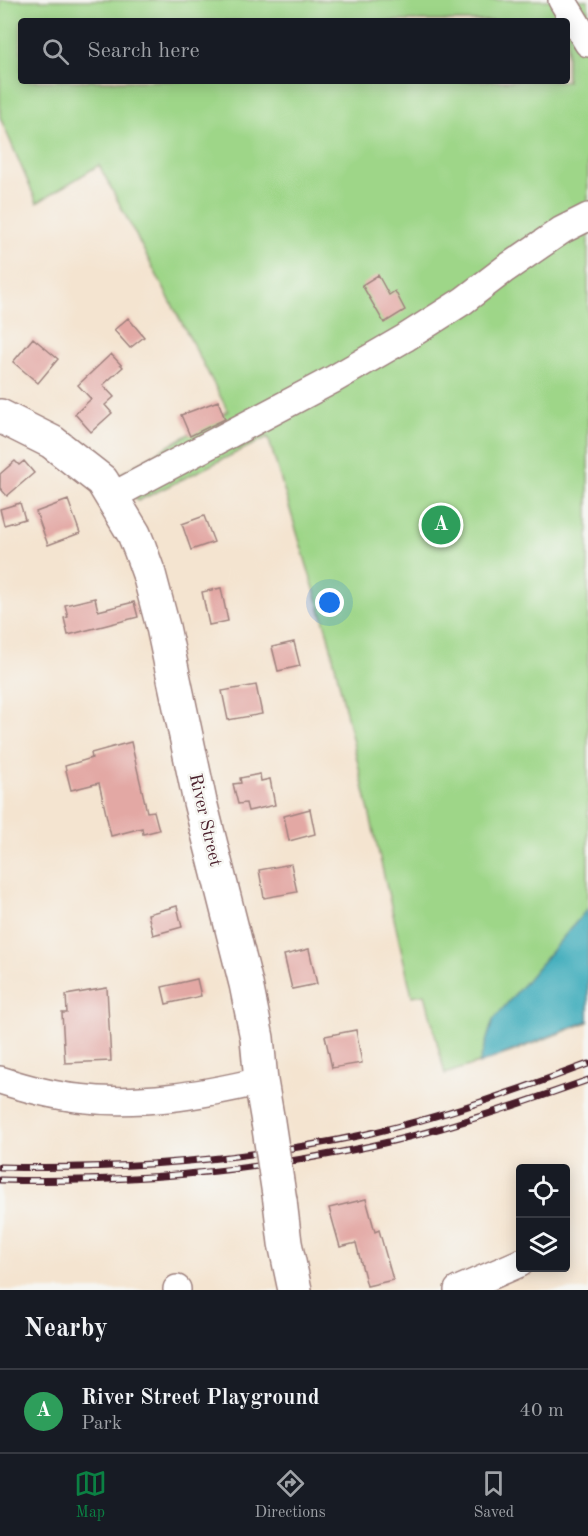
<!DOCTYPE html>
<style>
body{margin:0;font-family:"Old Standard TT",serif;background:#20242c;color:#f1f3f6}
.controls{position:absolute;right:18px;bottom:18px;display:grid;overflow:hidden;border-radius:6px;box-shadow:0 3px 15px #0003}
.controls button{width:54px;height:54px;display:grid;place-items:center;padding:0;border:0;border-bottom:2px solid #363941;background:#171b24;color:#f1f3f6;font:30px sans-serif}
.you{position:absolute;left:330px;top:603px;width:21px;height:21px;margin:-15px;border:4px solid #fff;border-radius:50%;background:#1a73e8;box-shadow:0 0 0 9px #1a73e833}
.badge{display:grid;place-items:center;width:39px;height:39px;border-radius:50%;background:#0b8043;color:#fff;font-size:20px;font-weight:700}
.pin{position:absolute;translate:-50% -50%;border:3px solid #fff;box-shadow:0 2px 6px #0006}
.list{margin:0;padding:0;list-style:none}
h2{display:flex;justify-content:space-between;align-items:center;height:78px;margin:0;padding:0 24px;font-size:26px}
h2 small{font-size:20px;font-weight:400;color:#9ea1a6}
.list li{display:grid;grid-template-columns:39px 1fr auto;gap:18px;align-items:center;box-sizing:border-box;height:84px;padding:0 24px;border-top:2px solid #363941}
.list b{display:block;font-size:22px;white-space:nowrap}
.list p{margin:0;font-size:20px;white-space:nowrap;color:#9ea1a6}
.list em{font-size:20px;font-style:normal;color:#9ea1a6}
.icon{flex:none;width:33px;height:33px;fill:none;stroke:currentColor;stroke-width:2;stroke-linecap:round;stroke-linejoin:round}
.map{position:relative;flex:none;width:588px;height:1290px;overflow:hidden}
.search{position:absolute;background:#171b24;box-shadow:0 3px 15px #0003;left:18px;right:18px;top:18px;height:66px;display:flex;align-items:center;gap:15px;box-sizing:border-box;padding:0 21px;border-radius:6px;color:#9ea1a6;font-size:22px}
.sheet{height:162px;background:#171b24}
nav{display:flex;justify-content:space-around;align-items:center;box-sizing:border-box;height:84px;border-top:2px solid #363941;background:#171b24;font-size:16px;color:#9ea1a6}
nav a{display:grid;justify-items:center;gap:3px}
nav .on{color:#0b8043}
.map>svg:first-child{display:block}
.green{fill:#9ed688;stroke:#747a5a;stroke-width:1.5;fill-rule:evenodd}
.water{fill:#3eacbb;stroke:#446673;stroke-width:1.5}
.building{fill:#e3a8a4}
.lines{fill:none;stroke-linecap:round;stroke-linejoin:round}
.minor-casing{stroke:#9f827e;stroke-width:30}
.major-casing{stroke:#9f827e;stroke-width:36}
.minor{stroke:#fff;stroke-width:27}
.major{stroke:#fff;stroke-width:33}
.rail-casing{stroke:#4a1f2b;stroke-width:7}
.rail{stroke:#f6f6f2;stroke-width:4.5;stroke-dasharray:14;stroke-linecap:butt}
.major-bridge-casing{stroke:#9f827e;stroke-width:36;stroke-linecap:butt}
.major-bridge{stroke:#fff;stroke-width:33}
.labels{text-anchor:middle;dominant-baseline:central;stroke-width:5;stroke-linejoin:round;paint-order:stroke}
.street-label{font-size:18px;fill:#4a1f2b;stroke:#f6f6f2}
</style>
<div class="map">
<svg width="588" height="1290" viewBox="0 0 588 1290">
<rect width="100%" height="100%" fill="#f6f6f2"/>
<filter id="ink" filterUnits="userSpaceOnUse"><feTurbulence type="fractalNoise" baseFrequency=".0167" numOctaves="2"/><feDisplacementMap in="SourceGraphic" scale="12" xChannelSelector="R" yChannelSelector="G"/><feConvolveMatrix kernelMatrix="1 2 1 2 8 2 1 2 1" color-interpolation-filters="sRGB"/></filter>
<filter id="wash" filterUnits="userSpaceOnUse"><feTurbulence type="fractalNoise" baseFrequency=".008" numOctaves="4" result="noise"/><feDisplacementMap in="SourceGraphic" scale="24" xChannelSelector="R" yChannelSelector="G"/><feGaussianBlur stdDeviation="1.35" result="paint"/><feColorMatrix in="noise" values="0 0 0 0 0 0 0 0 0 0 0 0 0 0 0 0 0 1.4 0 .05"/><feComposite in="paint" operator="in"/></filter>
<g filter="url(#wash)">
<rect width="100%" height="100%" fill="#f4e4d0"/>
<path class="green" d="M0,0H588V1022L512,1052L445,1074L425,994L412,996L328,635L268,437L138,501L119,475L228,411L99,165L37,203L0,117ZM21,21H567V81H21Z"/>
<path class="water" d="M588,908V1021L479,1064L493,1020Z"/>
<g id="blocks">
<path class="building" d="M378,275L389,295L395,291L405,310L384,323L362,285Z
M128,318L144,337L130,348L114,330Z
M33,338L58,359L38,383L13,362Z
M111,354L123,367L103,385L114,397L105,405L112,413L91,432L75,414L91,399L78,385Z
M218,401L225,419L190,436L181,415Z
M15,461L19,465L24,461L34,473L7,496L0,488V474Z
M68,500L80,533L48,545L36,512Z
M20,503L25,519L4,525L0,509Z
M204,516L214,542L191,550L182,524Z
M221,588L228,621L209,625L202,592Z
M95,598L98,611L134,602L138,617L68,635L64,618L68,617L65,605Z
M294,642L300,666L278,671L272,647Z
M256,685L262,714L228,720L222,691Z
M131,742L147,812L154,811L159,830L143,834L142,828L111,836L99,783L71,790L65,766L92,758L91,753Z
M260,774L261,781L270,779L275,805L248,811L246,803L238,804L233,784L241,783L240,778Z
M310,809L315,834L289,841L284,816Z
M291,864L297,892L264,898L259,870Z
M177,906L182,927L153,935L148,914Z
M309,949L317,984L292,989L284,955Z
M197,979L201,996L166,1004L162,987Z
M107,988L111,1061L65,1063L62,1013H67L66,995Z
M356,1030L362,1063L332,1068L325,1036Z
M366,1199L375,1232L379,1230L393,1280L367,1286L356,1243L340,1247L329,1208Z"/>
</g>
</g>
<g filter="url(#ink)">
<use href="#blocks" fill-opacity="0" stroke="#9f827e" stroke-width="1.5"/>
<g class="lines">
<defs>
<path id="minor" d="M562,0L588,43
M113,497L124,490L334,379L405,338L463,301L505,269L562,230L588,217
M0,1080C25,1088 50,1095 77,1098C139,1106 201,1095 261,1081
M177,1289V1290
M458,1290L520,1263"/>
<path id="major" d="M0,416L52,442L102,481L134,534L140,549L149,574L163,627L200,802L246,984L257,1038L261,1081L268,1122
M280,1201L285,1243L295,1290"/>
</defs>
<use href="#minor" class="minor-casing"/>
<use href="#major" class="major-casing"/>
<use href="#minor" class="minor"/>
<use href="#major" class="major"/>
<defs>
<path id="rail" d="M0,1167C122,1170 247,1160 367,1134C442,1117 516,1091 588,1064
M0,1180C122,1183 251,1172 371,1146C444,1130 517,1105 588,1080"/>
</defs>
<use href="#rail" class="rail-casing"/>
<use href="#rail" class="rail"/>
<defs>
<path id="major-bridge" d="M268,1122L280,1201"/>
</defs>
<use href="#major-bridge" class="major-bridge-casing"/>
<use href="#major-bridge" class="major-bridge"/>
</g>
</g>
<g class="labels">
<g class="street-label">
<text transform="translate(205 820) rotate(77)">River Street</text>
</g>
</g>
</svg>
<div class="controls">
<button><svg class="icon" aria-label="locate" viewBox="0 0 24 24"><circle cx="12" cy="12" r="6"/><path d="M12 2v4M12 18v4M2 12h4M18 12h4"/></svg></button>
<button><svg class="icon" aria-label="layers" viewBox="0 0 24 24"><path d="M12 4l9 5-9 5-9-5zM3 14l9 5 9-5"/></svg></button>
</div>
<div class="you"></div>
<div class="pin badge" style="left:441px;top:525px;background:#2e9e5b">A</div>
<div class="search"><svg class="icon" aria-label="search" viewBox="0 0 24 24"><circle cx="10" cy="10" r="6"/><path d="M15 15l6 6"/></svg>Search here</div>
</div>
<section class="sheet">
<h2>Nearby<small></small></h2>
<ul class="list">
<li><span class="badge" style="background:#2e9e5b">A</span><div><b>River Street Playground</b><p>Park</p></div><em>40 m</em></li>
</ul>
</section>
<nav>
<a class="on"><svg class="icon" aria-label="map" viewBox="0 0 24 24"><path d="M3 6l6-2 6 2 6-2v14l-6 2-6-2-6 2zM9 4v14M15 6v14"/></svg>Map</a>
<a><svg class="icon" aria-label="directions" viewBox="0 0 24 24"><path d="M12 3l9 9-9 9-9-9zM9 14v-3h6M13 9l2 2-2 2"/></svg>Directions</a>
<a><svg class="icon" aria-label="saved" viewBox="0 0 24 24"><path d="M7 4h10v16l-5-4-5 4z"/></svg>Saved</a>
</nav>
